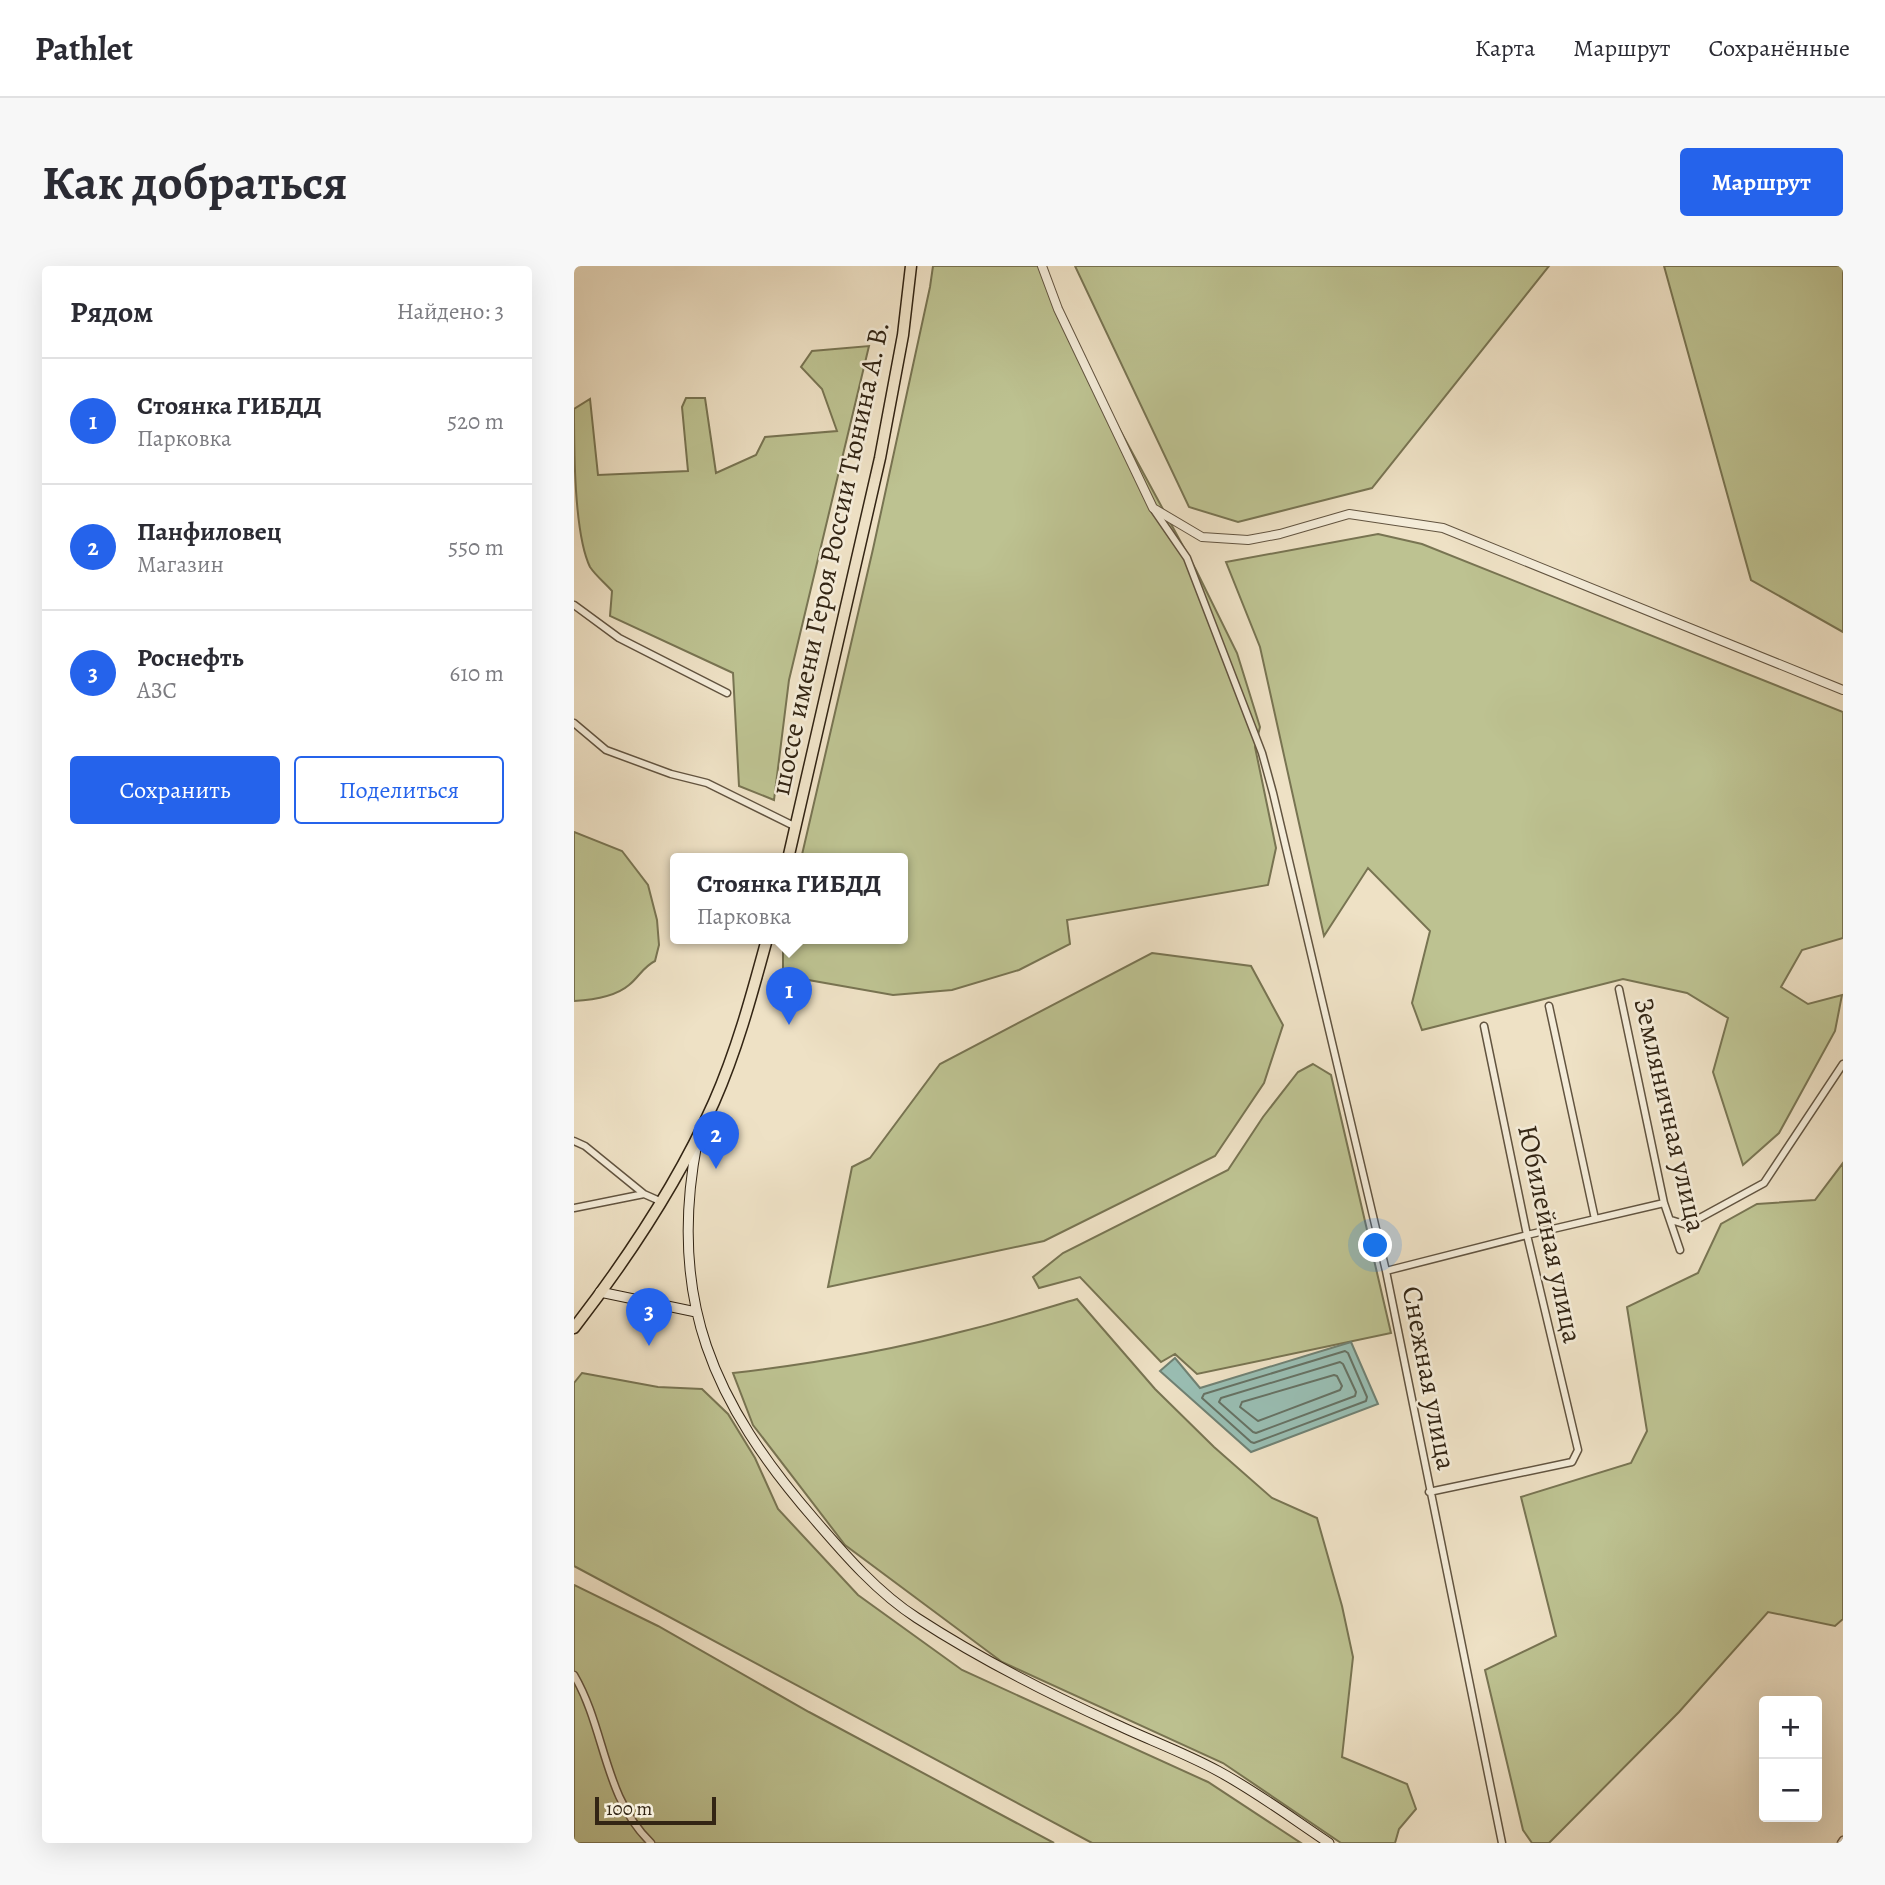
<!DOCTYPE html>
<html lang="ru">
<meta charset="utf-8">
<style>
body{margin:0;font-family:Alegreya,serif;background:#f7f7f7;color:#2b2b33}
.controls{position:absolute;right:21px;bottom:21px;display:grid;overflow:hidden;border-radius:7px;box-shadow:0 7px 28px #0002}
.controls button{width:63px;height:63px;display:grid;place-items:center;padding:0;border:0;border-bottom:2px solid #e1e1e2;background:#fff;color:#2b2b33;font:35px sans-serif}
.scale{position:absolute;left:21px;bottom:18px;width:121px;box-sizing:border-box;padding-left:7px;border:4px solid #332514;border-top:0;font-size:19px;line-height:24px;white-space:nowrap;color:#332514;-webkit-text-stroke:5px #f4ecd9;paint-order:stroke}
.you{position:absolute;left:802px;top:980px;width:24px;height:24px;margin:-18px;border:5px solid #fff;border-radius:50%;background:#1a73e8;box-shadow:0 0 0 10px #1a73e833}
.badge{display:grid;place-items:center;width:46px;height:46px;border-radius:50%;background:#2563eb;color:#fff;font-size:23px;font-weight:700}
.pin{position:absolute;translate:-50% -58px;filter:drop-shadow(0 2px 4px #0008)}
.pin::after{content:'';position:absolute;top:37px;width:24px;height:21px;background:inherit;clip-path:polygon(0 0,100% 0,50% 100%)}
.popup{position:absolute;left:96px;top:587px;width:238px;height:91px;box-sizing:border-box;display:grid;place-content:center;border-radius:7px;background:#fff;filter:drop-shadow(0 2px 5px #0005);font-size:23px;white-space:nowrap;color:#7c7c81}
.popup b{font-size:26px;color:#2b2b33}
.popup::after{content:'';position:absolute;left:50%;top:100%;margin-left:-14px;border:14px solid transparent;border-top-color:#fff}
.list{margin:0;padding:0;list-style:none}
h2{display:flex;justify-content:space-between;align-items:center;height:91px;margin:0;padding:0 28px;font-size:30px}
h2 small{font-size:23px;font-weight:400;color:#7c7c81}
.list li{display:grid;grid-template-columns:46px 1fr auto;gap:21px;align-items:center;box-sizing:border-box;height:126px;padding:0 28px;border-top:2px solid #e1e1e2}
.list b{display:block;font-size:26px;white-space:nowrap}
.list p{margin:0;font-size:23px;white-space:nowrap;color:#7c7c81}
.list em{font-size:23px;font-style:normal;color:#7c7c81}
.actions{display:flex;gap:14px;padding:21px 28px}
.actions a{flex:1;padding:16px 0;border:2px solid #2563eb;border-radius:7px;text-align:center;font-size:24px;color:#2563eb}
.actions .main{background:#2563eb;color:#fff}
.map{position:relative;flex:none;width:1269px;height:1577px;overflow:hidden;border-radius:7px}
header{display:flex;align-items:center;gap:42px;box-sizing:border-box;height:98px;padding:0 35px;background:#fff;border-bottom:2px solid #e1e1e2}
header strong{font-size:33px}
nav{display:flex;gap:38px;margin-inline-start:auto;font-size:24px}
.intro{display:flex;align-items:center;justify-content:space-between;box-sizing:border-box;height:168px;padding:0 42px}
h1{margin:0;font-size:49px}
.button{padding:18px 32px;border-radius:7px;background:#2563eb;color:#fff;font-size:24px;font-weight:700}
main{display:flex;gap:42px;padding:0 42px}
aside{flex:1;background:#fff;border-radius:7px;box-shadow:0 7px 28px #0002}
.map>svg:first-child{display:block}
.green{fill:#bdc291;stroke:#787452;stroke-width:2}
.water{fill:#99beb3;stroke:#708173;stroke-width:2}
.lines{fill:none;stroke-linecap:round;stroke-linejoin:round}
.shore{stroke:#667264;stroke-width:2}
.minor-casing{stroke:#625440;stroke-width:9}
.tertiary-casing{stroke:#625440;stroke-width:10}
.secondary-casing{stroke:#332514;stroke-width:11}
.primary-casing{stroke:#332514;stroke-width:13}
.minor{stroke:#f4ecd9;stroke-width:6}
.tertiary{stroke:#f4ecd9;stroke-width:8}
.secondary{stroke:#f4ecd9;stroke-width:9}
.primary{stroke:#eee1c5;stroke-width:10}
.labels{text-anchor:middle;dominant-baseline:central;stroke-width:5;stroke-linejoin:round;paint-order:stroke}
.street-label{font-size:28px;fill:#332514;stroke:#f4ecd9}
</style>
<header>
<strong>Pathlet</strong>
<nav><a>Карта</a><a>Маршрут</a><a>Сохранённые</a></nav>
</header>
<div class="intro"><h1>Как добраться</h1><a class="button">Маршрут</a></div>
<main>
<aside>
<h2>Рядом<small>Найдено: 3</small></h2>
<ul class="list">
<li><span class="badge">1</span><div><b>Стоянка ГИБДД</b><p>Парковка</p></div><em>520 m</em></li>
<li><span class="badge">2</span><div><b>Панфиловец</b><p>Магазин</p></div><em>550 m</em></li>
<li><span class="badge">3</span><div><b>Роснефть</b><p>АЗС</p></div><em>610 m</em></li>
</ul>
<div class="actions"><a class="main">Сохранить</a><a>Поделиться</a></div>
</aside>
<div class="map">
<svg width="1269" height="1577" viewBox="0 0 1269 1577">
<rect width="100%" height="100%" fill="#eee1c5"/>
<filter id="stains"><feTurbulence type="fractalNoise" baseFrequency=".00286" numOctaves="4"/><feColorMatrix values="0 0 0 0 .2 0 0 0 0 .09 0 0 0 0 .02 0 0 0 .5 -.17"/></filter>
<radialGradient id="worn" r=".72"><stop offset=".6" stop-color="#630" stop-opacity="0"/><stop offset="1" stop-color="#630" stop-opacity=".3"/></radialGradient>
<path class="green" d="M359,0H465L482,46L622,304L663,387L686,461L681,481L702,582L694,619L493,654L496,678L445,704L378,724L319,729L223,712L209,704V673H329V593H227L299,283L356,21Z
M501,0H975L798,222L664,256L615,241Z
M1090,0H1269V366L1177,314Z
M295,80L215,414L200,534L165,520L159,407L36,350L38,325C31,317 22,310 16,301C0,268 0,183 0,143L16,133L24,209L114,205L108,141L112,132H131L142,207L182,189L191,171L263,165L248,123L227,101L238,85Z
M804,268L848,278L1269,446V672L1228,684L1207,721L1234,738L1268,729L1261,765L1205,867L1169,899L1139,806L1154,752L1113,727L1049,713L848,764L838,737L856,665L794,602L750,670L686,381L652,296Z
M0,566L48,585L74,619L83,654L85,679L81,695C69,701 65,711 55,719C41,731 18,734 0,735Z
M578,687L677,700L709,759L690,817L641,890L470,975L254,1021L278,901L296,892L366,798Z
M739,798L757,809L817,1067L623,1108L601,1088L587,1096L506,1011L465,1022L459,1011L489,987L654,904L689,851L724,806Z
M1269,897V1353L1261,1360L1194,1346L1105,1446L975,1577H958L949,1564L911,1404L982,1370L947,1231L1057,1197L1073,1165L1053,1041L1124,1007L1147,958L1183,938L1241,934Z
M503,1033L581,1123L640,1181L698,1232L743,1252L768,1340L779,1391L768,1491L833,1518L842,1543L825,1563L821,1577H767L649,1497L428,1396L271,1279L179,1159L159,1107C237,1098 314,1085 390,1065C428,1056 466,1044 503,1033Z
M8,1107L84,1121L128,1123L154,1148L181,1192L204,1243L284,1329L388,1404L634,1516L727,1577H518L0,1300V1117Z
M0,1319L84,1360L235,1446L480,1577H0Z"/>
<path class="water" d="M777,1076L804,1138L677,1186L586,1105L601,1092L626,1122Z"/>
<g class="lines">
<path class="shore" d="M771,1085L774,1087L793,1131L792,1135L680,1177L677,1176L628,1132L630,1128Z
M766,1096L769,1098L782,1126L781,1130L682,1167L679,1166L645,1136L647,1132Z
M760,1109L763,1110L768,1120L766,1124L684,1155L666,1141L668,1136Z"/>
<defs>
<path id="minor" d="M580,244L613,292L688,487L699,527L812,1005L928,1577
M0,339L45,372L153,427
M0,457L32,484L97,508L133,517L222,561
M1045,723L1090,937L1106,984
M975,740L1021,953
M0,875L11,880L70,928
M0,942L70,928L88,936
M1097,954L1113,959L1190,917L1269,798
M812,1005L953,969L1090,937
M855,1226L998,1196L1004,1184L953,969L910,760
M0,1409C32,1464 29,1530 77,1577
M1267,1577L1269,1574"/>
<path id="tertiary" d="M468,0L484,43L579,242L628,271L674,274L706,268L775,248L869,262L1269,424"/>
<path id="secondary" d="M123,877C93,1033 139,1137 241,1254C271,1289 304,1327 343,1352C406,1393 471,1426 539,1457C573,1473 611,1487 644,1505C683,1526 719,1553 755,1577
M26,1026L122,1046"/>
<path id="primary" d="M214,593L306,192L329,69L337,0
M0,1062C54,992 104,917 140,836C163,784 178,728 193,673"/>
</defs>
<use href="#minor" class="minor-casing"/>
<use href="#tertiary" class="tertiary-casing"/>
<use href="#secondary" class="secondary-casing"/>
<use href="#primary" class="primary-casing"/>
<use href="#minor" class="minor"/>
<use href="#tertiary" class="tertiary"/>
<use href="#secondary" class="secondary"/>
<use href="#primary" class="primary"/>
</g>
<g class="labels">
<g class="street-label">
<text transform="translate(256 292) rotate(-78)">шоссе имени Героя России Тюнина А. В.</text>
<text transform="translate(1096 849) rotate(77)">Земляничная улица</text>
<text transform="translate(976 968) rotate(78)">Юбилейная улица</text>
<text transform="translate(855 1112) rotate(79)">Снежная улица</text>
</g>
</g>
<rect width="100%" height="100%" filter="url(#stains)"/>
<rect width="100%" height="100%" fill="url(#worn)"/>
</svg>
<div class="controls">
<button>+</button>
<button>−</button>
</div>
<div class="scale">100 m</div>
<div class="you"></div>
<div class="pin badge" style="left:215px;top:759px">1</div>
<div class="popup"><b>Стоянка ГИБДД</b>Парковка</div>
<div class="pin badge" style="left:142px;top:903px">2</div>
<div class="pin badge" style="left:75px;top:1080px">3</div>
</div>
</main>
